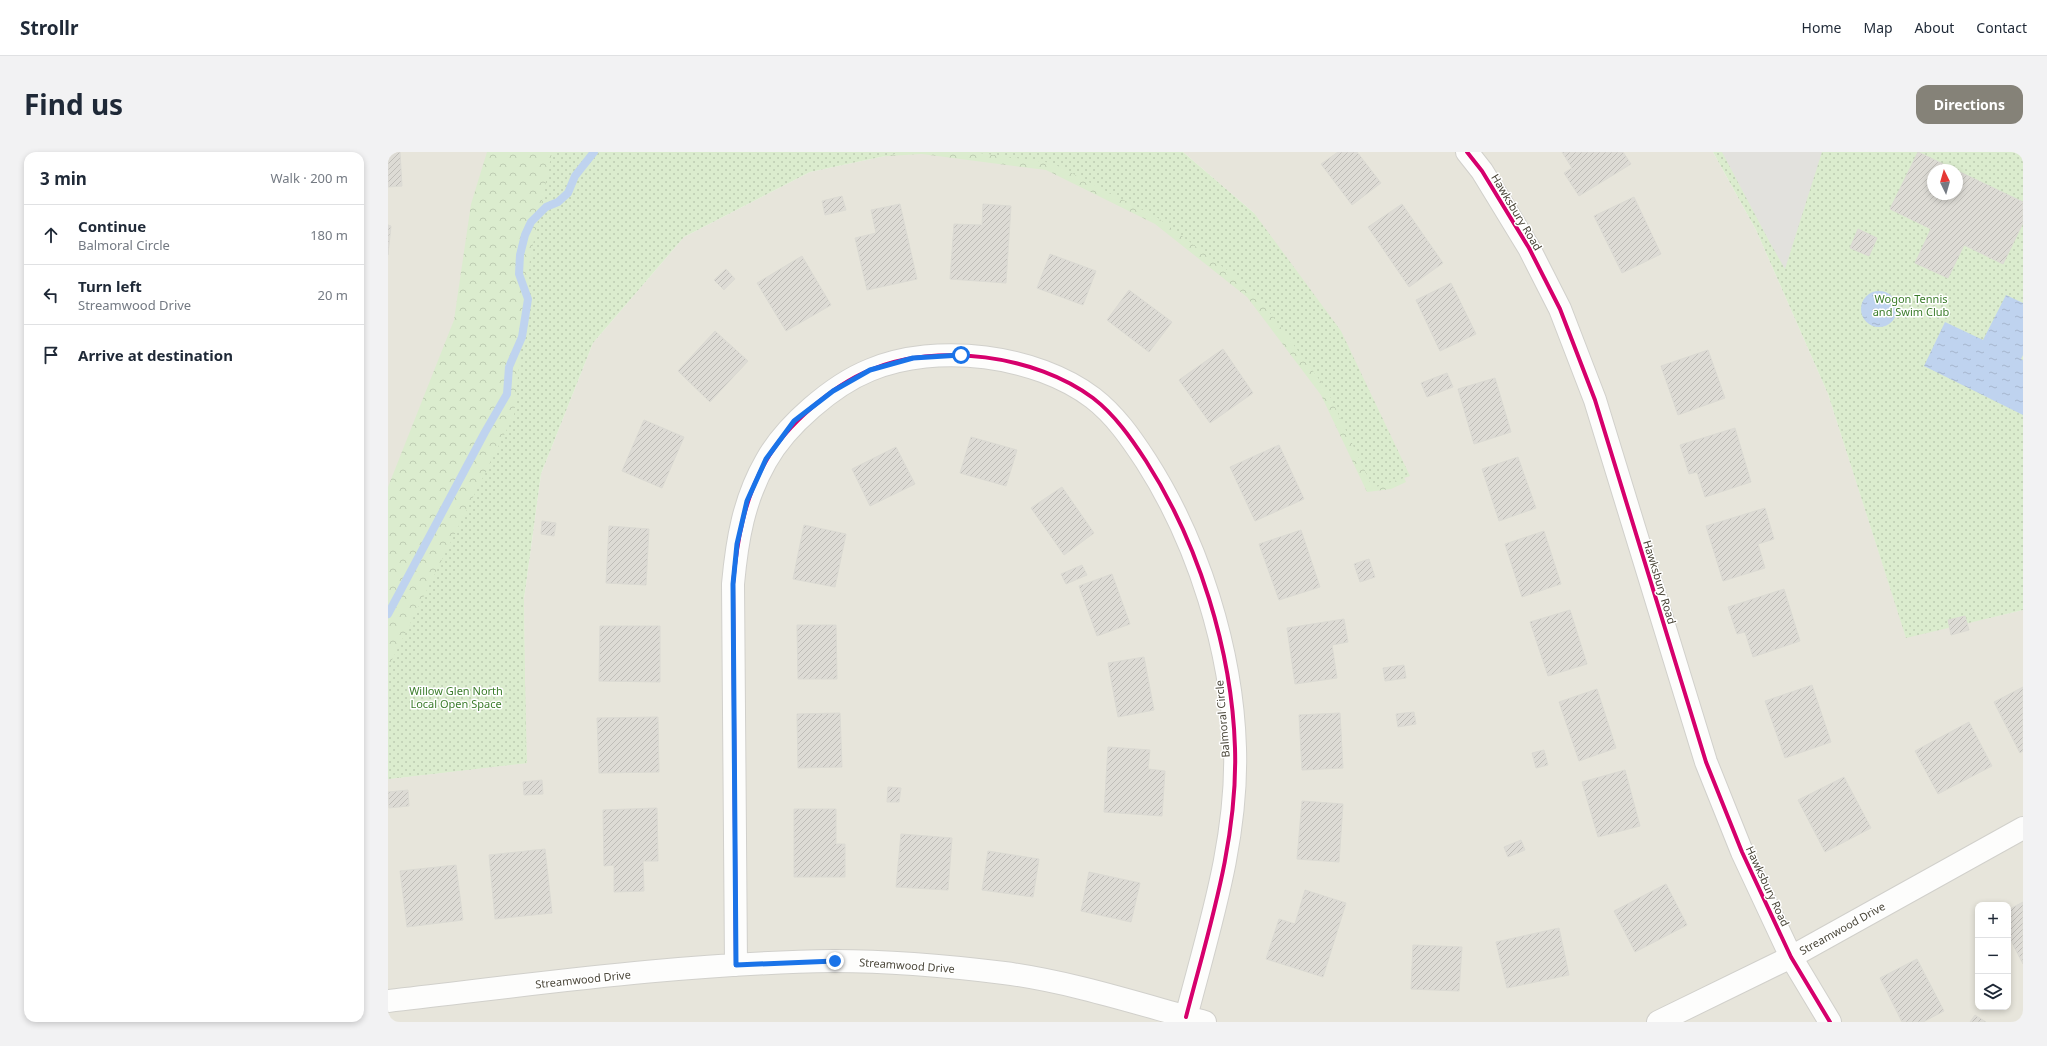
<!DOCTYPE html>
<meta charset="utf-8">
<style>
body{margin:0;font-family:"Noto Sans",sans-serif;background:#f2f2f3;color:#1f2937}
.controls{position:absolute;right:12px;bottom:12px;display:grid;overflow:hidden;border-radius:8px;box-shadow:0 2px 6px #0003}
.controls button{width:36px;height:36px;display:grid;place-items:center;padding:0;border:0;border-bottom:1px solid #e0e1e3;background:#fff;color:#1f2937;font:20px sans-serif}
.compass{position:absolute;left:1539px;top:12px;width:36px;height:36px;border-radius:50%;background:#fff;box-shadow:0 2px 6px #0003;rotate:355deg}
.stop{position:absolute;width:12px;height:12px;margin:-9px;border:3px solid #1a73e8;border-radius:50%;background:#fff}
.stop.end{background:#1a73e8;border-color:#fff;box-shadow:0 1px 4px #0008}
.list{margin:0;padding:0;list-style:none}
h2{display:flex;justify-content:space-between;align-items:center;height:52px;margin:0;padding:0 16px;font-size:17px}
h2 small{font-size:13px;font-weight:400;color:#747a83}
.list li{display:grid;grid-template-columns:26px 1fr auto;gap:12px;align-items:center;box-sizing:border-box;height:60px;padding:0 16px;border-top:1px solid #e0e1e3}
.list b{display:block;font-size:15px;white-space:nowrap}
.list p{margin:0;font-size:13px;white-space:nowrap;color:#747a83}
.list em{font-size:13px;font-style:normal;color:#747a83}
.icon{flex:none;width:22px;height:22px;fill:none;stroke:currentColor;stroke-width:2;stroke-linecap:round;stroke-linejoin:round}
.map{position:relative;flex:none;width:1635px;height:870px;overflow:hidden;border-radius:12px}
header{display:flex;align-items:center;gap:24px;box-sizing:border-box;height:56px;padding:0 20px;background:#fff;border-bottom:1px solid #e0e1e3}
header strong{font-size:19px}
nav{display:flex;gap:22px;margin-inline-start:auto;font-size:14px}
.intro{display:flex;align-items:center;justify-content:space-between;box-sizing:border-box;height:96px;padding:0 24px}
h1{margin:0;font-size:28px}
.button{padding:10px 18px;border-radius:12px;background:#858278;color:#fff;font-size:14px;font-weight:700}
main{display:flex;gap:24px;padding:0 24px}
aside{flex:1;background:#fff;border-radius:12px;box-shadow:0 2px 6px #0003}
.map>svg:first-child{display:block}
.residential{fill:#e7e5db;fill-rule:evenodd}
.forest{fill:url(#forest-crowns)}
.park{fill:url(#park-dots);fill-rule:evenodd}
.parking{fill:#e2e1dd}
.water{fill:url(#water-ripples)}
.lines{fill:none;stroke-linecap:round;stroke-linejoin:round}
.stream{stroke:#bfd3ef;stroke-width:8}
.building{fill:url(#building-hatch);stroke:#dbdad3;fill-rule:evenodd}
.minor-casing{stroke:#d1d0cb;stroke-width:24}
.minor{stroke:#fdfdfc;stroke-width:22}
.cycleway-casing{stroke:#fff;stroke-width:6}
.cycleway{stroke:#d6006c;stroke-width:4}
.route{stroke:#1a73e8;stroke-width:5}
.labels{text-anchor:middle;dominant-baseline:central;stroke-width:3;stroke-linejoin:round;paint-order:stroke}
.street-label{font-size:11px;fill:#4a4639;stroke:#fff}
.park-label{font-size:11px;fill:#3b7c2b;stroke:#fff}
</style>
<header>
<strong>Strollr</strong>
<nav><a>Home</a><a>Map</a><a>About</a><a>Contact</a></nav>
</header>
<div class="intro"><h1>Find us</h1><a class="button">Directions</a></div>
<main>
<aside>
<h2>3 min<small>Walk · 200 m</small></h2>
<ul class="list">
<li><svg class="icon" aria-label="ahead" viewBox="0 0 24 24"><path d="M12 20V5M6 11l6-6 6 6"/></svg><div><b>Continue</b><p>Balmoral Circle</p></div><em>180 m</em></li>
<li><svg class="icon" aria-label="left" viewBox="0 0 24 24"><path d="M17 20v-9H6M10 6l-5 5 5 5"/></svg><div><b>Turn left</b><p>Streamwood Drive</p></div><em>20 m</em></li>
<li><svg class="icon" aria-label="arrive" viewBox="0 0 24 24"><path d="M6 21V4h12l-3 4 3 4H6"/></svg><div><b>Arrive at destination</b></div></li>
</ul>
</aside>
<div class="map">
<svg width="1635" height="870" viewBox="0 0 1635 870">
<defs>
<pattern id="forest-crowns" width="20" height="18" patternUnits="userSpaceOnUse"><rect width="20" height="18" fill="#dbecce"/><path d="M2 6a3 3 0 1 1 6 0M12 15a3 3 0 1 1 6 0" fill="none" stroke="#bdccb2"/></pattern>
<pattern id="park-dots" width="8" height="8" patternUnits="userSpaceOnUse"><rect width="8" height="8" fill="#dbecce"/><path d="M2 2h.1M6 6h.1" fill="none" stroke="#bdccb2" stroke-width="1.8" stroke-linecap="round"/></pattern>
<pattern id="water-ripples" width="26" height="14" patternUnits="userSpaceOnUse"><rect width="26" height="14" fill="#bfd3ef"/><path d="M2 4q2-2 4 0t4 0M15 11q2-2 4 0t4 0" fill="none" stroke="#a6b6ce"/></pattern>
<pattern id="building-hatch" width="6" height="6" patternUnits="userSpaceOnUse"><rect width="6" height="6" fill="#dddbd5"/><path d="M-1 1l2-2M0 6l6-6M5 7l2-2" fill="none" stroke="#bfbdb8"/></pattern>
</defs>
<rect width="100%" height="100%" fill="#f3f2ed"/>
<path class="residential" d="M0,0H164L0,516Z
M516,0H584L866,61L795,0H1325L1368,78L1440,242L1518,485L1635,458V870H0V627L137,611L136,447L153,322L205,191L296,85L422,20ZM1590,753H1620V855H1590Z"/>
<path class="forest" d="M99,0H781L952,187L1018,330L1003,337L979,340L933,243L859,145L767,72L658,18L534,2L414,9L295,84L204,191L152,322L135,449L139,611L0,627V335L66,168L83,52Z"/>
<path class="park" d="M164,0H516L422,20L296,85L205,191L153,322L136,447L138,611L0,627V516L126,263L142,107Z
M584,0H795L866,61L953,179L1022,324L985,336L939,238L864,137L770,66L664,11Z
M1325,0H1635V458L1518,486L1440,242L1368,78ZM1545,18H1569V42H1545Z"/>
<path class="parking" d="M1334,0H1434L1397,117L1381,89Z"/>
<path class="water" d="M1473 157a18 18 0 1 1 36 0a18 18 0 1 1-36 0Z
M1618,143L1635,151V203L1633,207L1635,208V263L1536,214L1557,170L1595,188Z"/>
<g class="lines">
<path class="stream" d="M0,462L97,280L119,242L121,215L134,185L140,147L131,122L132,103L137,83L143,70L158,55L170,50L180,41L187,24L206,0"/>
</g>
<path class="building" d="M0,0H12L14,34L0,35Z
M950,0H969L993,31L964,53L933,12Z
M1174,0H1235L1243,12L1191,44L1176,21L1184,16Z
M1530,0L1635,50V71L1615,112L1576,93L1560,126L1527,111L1543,77L1502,57ZM1545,18H1569V42H1545Z
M454,44L458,58L437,63L434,49Z
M1246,45L1273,102L1234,121L1206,64Z
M512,52L529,127L479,138L467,86L488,81L483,58Z
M595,52L623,54L618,131L562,127L566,72L594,73Z
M1014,52L1055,111L1021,135L980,75Z
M0,73L3,74L0,103Z
M1470,77L1489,86L1481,104L1462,96Z
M662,102L708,119L695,153L649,136Z
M414,104L443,153L398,179L369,131Z
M338,117L347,127L336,138L326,128Z
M1063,131L1088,182L1052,199L1028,148Z
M741,138L784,170L761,200L719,168Z
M327,179L360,209L322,250L290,219Z
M835,197L865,241L822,271L791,228Z
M1320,198L1337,246L1290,263L1273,214Z
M1059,221L1065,235L1039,245L1033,231Z
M1107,226L1123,280L1086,292L1070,237Z
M256,268L296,285L274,336L234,319Z
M1347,276L1363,330L1317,345L1309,320L1301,322L1292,293Z
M583,285L629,298L618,334L572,321Z
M891,293L916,347L867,369L842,315Z
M508,295L527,332L482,354L464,317Z
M1130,305L1148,356L1111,369L1094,317Z
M674,335L706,381L676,403L643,356Z
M1377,356L1386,387L1370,392L1377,416L1335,429L1318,374Z
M154,369L168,371L166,384L153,382Z
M416,373L458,382L447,435L405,427Z
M221,374L261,377L258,433L218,431Z
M913,378L932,435L891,448L871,392Z
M1156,379L1173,432L1134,445L1117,392Z
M981,407L987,425L972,430L966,412Z
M694,413L699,423L678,432L673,422Z
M724,422L742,472L709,484L691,434Z
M1396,437L1412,489L1365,505L1357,480L1349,482L1340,455Z
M1182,458L1199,512L1160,524L1142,470Z
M1577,464L1581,478L1563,483L1560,468Z
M956,467L960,490L944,493L949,526L907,532L899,476Z
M409,473H448L449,527H410Z
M212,474H272V530L211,529Z
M756,505L766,558L730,565L720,511Z
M1016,513L1018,526L997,529L995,516Z
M1424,533L1443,590L1397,606L1377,549Z
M1635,535V599L1632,601L1606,550Z
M1209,537L1228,596L1191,609L1171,550Z
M1026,560L1028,572L1010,575L1008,562Z
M452,561L454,615L410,616L409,562Z
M952,561L955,616L914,618L911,563Z
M270,565L271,620L211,621L209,566Z
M1581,570L1604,614L1550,642L1527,599Z
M720,595L762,598L760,617L777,619L774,664L716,660Z
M1156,598L1160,613L1148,616L1144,601Z
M1237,618L1252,674L1210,685L1194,630Z
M1456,625L1483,676L1437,700L1410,648Z
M154,628L155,642L136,643L135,630Z
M500,635L513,636L511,650H499Z
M20,638L21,654L1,656L0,640Z
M914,649L955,652L951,710L909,707Z
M269,656L270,709H255L256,739L226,740V713L216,714L215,658Z
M406,657H448V692H457V725H406Z
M513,682L564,686L560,738L508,735Z
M1133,688L1137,698L1120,705L1116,695Z
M157,697L164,761L107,767L101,703Z
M600,699L651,707L645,745L594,738Z
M68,713L75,768L19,775L12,719Z
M701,720L752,731L743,770L693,759Z
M1278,732L1299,773L1247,800L1226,759Z
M917,738L958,751L935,825L878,807L891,767L907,772Z
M1635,750V812L1620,783V758Z
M1171,776L1181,823L1119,836L1108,790Z
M1025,793L1074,795L1071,839L1023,837Z
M1529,807L1556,859L1535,870H1514L1492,826Z
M1587,863L1598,870H1582Z"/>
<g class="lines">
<defs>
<path id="minor" d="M1079,0L1094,19L1141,96L1172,157L1207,248L1318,610L1354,700L1403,805L1442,870
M348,813L345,432C349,388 356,347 378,309C398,273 445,233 482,218C549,190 648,203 705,246C727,263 743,286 758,309C810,390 844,498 847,596C850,688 821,776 798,865
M0,849C148,832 297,811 446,809C502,809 560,814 616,821C684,830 751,852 817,870
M1270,870L1403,805L1635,676"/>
</defs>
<use href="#minor" class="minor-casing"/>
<use href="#minor" class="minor"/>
<defs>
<path id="cycleway" d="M1079,0L1094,19L1141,96L1172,157L1207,248L1318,610L1354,700L1403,805L1442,870
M348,813L345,432C349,388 356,347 378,309C398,273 445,233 482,218C549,190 648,203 705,246C727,263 743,286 758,309C810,390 844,498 847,596C850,688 821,776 798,865"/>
</defs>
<use href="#cycleway" class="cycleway-casing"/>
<use href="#cycleway" class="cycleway"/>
</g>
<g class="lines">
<path class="route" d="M447,809L348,813L345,432L349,392L359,349L378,307L406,269L445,239L482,218L525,206L573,203"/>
</g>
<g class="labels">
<g class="street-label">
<text transform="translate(1129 60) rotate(59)">Hawksbury Road</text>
<text transform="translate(1272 430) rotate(73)">Hawksbury Road</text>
<text transform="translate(834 567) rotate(-95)">Balmoral Circle</text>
<text transform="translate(1380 734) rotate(65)">Hawksbury Road</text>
<text transform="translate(1454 776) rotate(-29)">Streamwood Drive</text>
<text transform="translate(519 813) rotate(4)">Streamwood Drive</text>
<text transform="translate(195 827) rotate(-6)">Streamwood Drive</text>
</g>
<g class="park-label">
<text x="1523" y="146">Wogon Tennis<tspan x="1523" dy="13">and Swim Club</tspan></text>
<text x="68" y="538">Willow Glen North<tspan x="68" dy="13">Local Open Space</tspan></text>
</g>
</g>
</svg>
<div class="controls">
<button>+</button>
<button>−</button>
<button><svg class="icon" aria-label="layers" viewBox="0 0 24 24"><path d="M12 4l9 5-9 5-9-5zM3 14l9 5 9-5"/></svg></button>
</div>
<svg class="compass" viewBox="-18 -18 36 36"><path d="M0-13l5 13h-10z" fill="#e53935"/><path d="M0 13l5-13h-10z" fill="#747a83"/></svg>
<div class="stop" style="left:573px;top:203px"></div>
<div class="stop end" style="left:447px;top:809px"></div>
</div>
</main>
